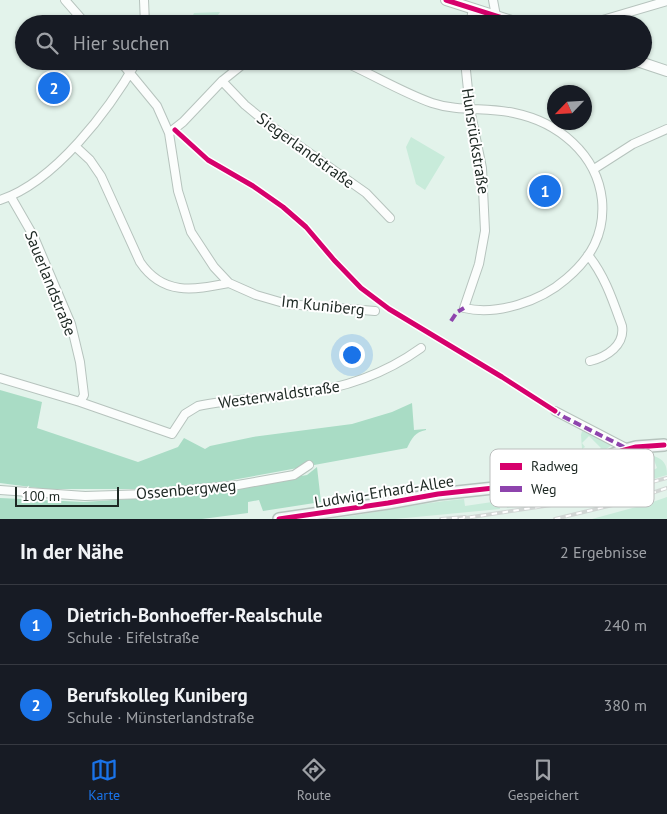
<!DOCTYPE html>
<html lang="de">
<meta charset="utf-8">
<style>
body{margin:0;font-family:"PT Sans",sans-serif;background:#242831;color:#f1f3f6}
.compass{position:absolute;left:547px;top:85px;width:45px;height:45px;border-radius:50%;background:#171b24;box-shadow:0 1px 4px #0004;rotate:245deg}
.scale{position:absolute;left:15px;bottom:12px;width:104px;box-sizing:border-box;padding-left:5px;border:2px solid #1d2823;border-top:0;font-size:14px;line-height:18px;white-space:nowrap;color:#1d2823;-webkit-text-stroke:4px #fff;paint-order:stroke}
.you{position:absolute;left:351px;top:354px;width:18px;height:18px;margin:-12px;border:4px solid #fff;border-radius:50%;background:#1a73e8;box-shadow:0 0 0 8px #1a73e833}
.badge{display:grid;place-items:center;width:32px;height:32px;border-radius:50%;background:#1a73e8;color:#fff;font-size:16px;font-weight:700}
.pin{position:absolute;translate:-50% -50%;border:2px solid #fff;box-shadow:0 1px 5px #0006}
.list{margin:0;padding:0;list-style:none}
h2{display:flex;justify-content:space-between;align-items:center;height:65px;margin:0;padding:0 20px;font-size:21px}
h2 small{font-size:16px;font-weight:400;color:#9ea1a6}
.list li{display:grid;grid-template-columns:32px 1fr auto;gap:15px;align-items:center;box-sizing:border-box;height:80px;padding:0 20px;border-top:1px solid #363941}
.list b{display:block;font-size:19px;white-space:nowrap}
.list p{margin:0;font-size:16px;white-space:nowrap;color:#9ea1a6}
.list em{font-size:16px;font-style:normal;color:#9ea1a6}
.icon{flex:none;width:28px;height:28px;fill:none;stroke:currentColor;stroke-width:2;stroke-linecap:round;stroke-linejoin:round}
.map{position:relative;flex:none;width:667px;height:519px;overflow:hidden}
.search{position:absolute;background:#171b24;box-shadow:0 1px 4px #0004;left:15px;right:15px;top:15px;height:55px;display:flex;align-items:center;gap:12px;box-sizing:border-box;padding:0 18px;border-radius:28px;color:#9ea1a6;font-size:19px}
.sheet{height:225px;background:#171b24}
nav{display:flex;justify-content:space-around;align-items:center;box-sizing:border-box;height:70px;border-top:1px solid #363941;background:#171b24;font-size:14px;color:#9ea1a6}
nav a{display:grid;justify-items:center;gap:2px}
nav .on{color:#1a73e8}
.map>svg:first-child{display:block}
.green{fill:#c8ebda}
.forest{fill:#a9dcc5}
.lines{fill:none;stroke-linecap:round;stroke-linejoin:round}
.minor-casing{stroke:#b6c3bd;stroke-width:10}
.tertiary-casing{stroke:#b6c3bd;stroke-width:12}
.secondary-casing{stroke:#b6c3bd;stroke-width:14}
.minor{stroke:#fbfdfc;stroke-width:8}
.tertiary{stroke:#fbfdfc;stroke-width:10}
.secondary{stroke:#f2f3f6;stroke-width:11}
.rail-casing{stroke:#d1d6d4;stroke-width:4}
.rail{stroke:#fff;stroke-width:2;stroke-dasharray:5.5;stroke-linecap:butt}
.quiet{stroke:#8e44ad;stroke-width:4;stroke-dasharray:8 4;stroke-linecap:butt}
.cycleway-casing{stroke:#fff;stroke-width:8}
.cycleway{stroke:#d6006c;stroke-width:5}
.labels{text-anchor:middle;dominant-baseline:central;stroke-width:4;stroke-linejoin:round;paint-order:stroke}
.street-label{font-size:16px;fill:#1d2823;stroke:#fff}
.key{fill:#fff;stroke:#bbbebd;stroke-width:1}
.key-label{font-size:14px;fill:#1d2823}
</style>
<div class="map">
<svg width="667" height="519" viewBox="0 0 667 519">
<rect width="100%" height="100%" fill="#e3f3eb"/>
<path class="green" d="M220,12L212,24H189L194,13Z
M411,137L445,157L425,190L416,184L406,147Z
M582,431L612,444V445L585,464L575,468V463L584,462L583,456L587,460L601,448L589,436L582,443L585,447L582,449L581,435Z
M654,456C664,460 667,464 667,475L605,493L566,500L507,508L506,504L555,495L554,492L557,491L561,496L571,495L574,497L590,491L591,493L604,488L605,490L650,475V472L657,468L654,460Z
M667,497V519H592L647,504Z
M464,499L465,506L499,501L500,509L395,519H330C375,513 419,503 464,499Z"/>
<path class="forest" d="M0,390L42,402L37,428L138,462L178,447L184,438L205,449L210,446L253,437L352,424L392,412L412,403L414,430L426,429V430C415,432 412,438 407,448L227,481L169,489H46L0,483Z
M317,467L321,502L263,511L259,500L248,502V513L202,519H0V498L84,502L190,495L307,475Z"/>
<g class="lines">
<defs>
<path id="minor" d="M65,0L86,24
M144,0L145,24
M493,0L496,16
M470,24L473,9
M589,24L667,1
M120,61L157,106L169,133L178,191L191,232L214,267L229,283L256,295L287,304L375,311
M342,61C372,74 401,92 432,103C459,112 487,107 514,113C558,122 597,154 602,200C605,234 591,258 566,279C541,301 497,316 464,308L479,264L485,231L482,168L470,109L465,61
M222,81L245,105L267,123L366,193L390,218
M169,133L183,122L222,81L247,61
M76,147L90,160L101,176L140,262C163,296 193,290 229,283
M594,169L633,144L667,129
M11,197L34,237L71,324L80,362L84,395L80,402
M0,200C55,182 109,110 137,61
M588,255C605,276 613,301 622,326C625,345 607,357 590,361
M0,378L80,402L172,434L185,414L198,406C230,399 264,399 297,394C341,389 385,374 421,348
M555,411L628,449
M0,490L85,496L148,494L238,485L294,475L309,465"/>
<path id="tertiary" d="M446,0L521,24
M637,61L667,71"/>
<path id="secondary" d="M279,519L388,503L438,494L558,481L582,474L605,458L621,451L636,447L664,445"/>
</defs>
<use href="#minor" class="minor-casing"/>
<use href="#tertiary" class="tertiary-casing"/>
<use href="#secondary" class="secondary-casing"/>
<use href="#minor" class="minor"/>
<use href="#tertiary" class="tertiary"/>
<use href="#secondary" class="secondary"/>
<defs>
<path id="rail" d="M441,519L465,517
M459,519L584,500L667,478
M555,519L625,502L667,488"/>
</defs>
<use href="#rail" class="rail-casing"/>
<use href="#rail" class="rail"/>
<path class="quiet" d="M451,321L457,312L464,308
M553,410L564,417L628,449"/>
<defs>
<path id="cycleway" d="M446,0L521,24
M175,130L208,160L253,186L283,207L306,227L334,260L361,288L389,309L502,377L555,411
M279,519L388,503L438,494L558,481L582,474L605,458L621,451L636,447L664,445"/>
</defs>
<use href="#cycleway" class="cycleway-casing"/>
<use href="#cycleway" class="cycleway"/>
</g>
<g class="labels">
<g class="street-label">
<text transform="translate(476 141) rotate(81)">Hunsrückstraße</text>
<text transform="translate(306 150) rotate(36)">Siegerlandstraße</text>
<text transform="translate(51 283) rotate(68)">Sauerlandstraße</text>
<text transform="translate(323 305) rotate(6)">Im Kuniberg</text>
<text transform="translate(279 394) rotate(-8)">Westerwaldstraße</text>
<text transform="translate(186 489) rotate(-5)">Ossenbergweg</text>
<text transform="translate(384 491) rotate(-9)">Ludwig-Erhard-Allee</text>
</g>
</g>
<rect x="490" y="449" width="164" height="58" rx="8" class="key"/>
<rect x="500" y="463" width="22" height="7" fill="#d6006c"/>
<rect x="500" y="486" width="22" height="6" fill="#8e44ad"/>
<g class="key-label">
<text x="531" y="471">Radweg</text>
<text x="531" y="494">Weg</text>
</g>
</svg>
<svg class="compass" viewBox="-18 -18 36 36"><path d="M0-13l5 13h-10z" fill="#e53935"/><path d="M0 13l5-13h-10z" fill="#9ea1a6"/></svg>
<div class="scale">100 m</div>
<div class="you"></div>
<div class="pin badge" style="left:545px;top:191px">1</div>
<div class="pin badge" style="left:54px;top:88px">2</div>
<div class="search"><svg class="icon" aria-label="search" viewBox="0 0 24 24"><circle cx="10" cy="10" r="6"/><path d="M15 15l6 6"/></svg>Hier suchen</div>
</div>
<section class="sheet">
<h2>In der Nähe<small>2 Ergebnisse</small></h2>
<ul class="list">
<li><span class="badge">1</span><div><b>Dietrich-Bonhoeffer-Realschule</b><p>Schule · Eifelstraße</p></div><em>240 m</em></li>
<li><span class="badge">2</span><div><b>Berufskolleg Kuniberg</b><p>Schule · Münsterlandstraße</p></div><em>380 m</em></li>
</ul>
</section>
<nav>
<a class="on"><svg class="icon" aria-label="map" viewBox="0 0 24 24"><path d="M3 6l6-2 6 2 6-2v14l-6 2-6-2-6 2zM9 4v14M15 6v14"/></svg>Karte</a>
<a><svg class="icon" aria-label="directions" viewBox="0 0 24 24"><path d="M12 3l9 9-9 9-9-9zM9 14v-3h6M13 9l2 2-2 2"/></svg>Route</a>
<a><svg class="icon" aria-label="saved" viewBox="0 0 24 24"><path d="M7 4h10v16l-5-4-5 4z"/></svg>Gespeichert</a>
</nav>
